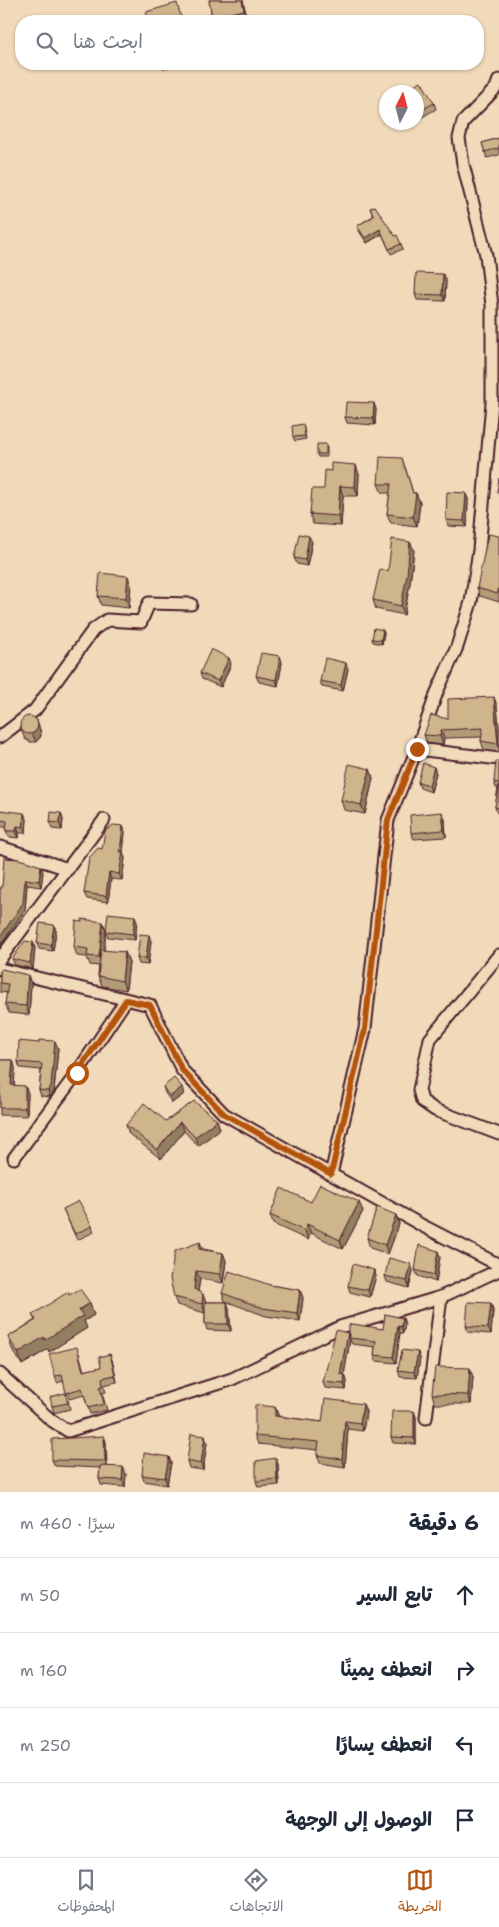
<!DOCTYPE html>
<html lang="ar">
<meta charset="utf-8">
<style>
body{margin:0;font-family:"Shantell Sans","Playpen Sans Arabic",sans-serif;background:#f6f6f7;color:#1f2937;direction:rtl}
.compass{position:absolute;left:379px;top:85px;width:45px;height:45px;border-radius:50%;background:#fff;box-shadow:0 1px 4px #0004;rotate:6deg}
.stop{position:absolute;width:15px;height:15px;margin:-11px;border:4px solid #b45309;border-radius:50%;background:#fff}
.stop.end{background:#b45309;border-color:#fff;box-shadow:0 1px 5px #0008}
.list{margin:0;padding:0;list-style:none}
h2{display:flex;justify-content:space-between;align-items:center;height:65px;margin:0;padding:0 20px;font-size:21px}
h2 small{font-size:16px;font-weight:400;color:#747a83}
.list li{display:grid;grid-template-columns:32px 1fr auto;gap:15px;align-items:center;box-sizing:border-box;height:75px;padding:0 20px;border-top:1px solid #e0e1e3}
.list b{display:block;font-size:19px;white-space:nowrap}
.list em{font-size:16px;font-style:normal;color:#747a83}
.icon{flex:none;width:28px;height:28px;fill:none;stroke:currentColor;stroke-width:2;stroke-linecap:round;stroke-linejoin:round}
.map{position:relative;flex:none;width:499px;height:1492px;overflow:hidden;direction:ltr}
.search{position:absolute;background:#fff;box-shadow:0 1px 4px #0004;left:15px;right:15px;top:15px;height:55px;display:flex;align-items:center;gap:12px;box-sizing:border-box;padding:0 18px;border-radius:20px;color:#747a83;font-size:19px}
.sheet{height:365px;background:#fff}
nav{display:flex;justify-content:space-around;align-items:center;box-sizing:border-box;height:70px;border-top:1px solid #e0e1e3;background:#fff;font-size:14px;color:#747a83}
nav a{display:grid;justify-items:center;gap:2px}
nav .on{color:#b45309}
.map>svg:first-child{display:block}
.lines{fill:none;stroke-linecap:round;stroke-linejoin:round}
.street-casing{stroke:#4a1f2b;stroke-width:15}
.street{stroke:#f1dab9;stroke-width:11}
.wall{fill:#b29c78;stroke:#4a1f2b}
.shaded-wall{fill:#917f61;stroke:#4a1f2b}
.building{fill:#cfb58b;stroke:#4a1f2b}
.route{stroke:#b45309;stroke-width:6}
</style>
<div class="map">
<svg width="499" height="1492" viewBox="0 0 499 1492">
<rect width="100%" height="100%" fill="#f1dab9"/>
<filter id="ink" filterUnits="userSpaceOnUse"><feTurbulence type="fractalNoise" baseFrequency=".02" numOctaves="2"/><feDisplacementMap in="SourceGraphic" scale="10" xChannelSelector="R" yChannelSelector="G"/><feConvolveMatrix kernelMatrix="1 2 1 2 8 2 1 2 1" color-interpolation-filters="sRGB"/></filter>
<g filter="url(#ink)">
<g class="lines">
<defs>
<path id="street" d="M0,737L35,710L93,630L107,620L141,622L149,603L191,604
M417,749L499,759
M0,847L68,869
M499,955L430,1039L419,1090L422,1101L435,1110L499,1134
M0,959L104,820
M0,969L150,1005L182,1070L224,1114L423,1226L499,1265
M14,1158L77,1073L126,1000
M331,1174L365,1029L388,820L417,749L437,692L457,647L471,602L479,550L492,403V305L486,255L463,164L459,138L463,122L496,88L499,80
M0,1374L51,1420L68,1431L232,1379L340,1327L441,1297L499,1270
M426,1418L441,1297"/>
</defs>
<use href="#street" class="street-casing"/>
<use href="#street" class="street"/>
</g>
<path class="wall" d="M209,0H243L247,19L234,21H213L212,17Z
M161,64H182L163,69Z
M416,92L434,103L436,109L417,120Z
M499,138V155L487,158L482,143Z
M370,208L395,236L401,244L403,249L391,254L382,234L367,243L359,231L357,226L373,216Z
M443,274L446,280L445,301L417,300L415,294Z
M376,409L375,425L347,423L345,417Z
M303,424L306,439L295,441L293,437Z
M327,447V457H318L317,454Z
M405,467L413,493H416L420,503L417,526L391,523L387,514L390,493H382L378,484Z
M359,474L358,496H343L341,526L313,524L310,514L324,489Z
M466,493L468,499L467,527L448,526L446,520Z
M499,536V602L480,596L477,588Z
M312,542L307,566L297,564L294,558Z
M410,542L414,550L410,583L404,615L376,609L373,600L388,571Z
M131,585L129,608L101,605L98,596Z
M384,633L382,644L373,642L372,639Z
M280,656L282,663L278,686L259,682L256,676Z
M231,664L221,687L202,679L200,673Z
M348,669L343,691L322,687L320,681Z
M497,706L499,728V752L484,750L481,741L482,737L444,738L443,745L427,743L424,735Z
M37,720L40,730L41,736L36,742H30L25,739L21,730Z
M499,761V813H497L495,807L498,788H496L494,782Z
M370,769L373,778L365,814L344,810L341,800Z
M436,773L431,792L420,788L418,782Z
M0,810L27,819L26,833H19V838L9,837L6,831L7,827H0Z
M63,819L62,830L52,829L50,822Z
M445,819L446,837L414,839L411,833Z
M123,826L125,832L123,853L125,858L122,880L111,879L108,902L87,899L84,893L102,849Z
M43,872L41,887L27,885L25,910L0,946V888H2Z
M135,916L137,922L135,940L108,937L106,931L104,951L125,952L129,962L126,990L102,986L98,976L99,966L90,965L87,957L77,956L74,947L103,922L106,930Z
M54,925L56,931L53,951L39,949L37,943Z
M151,941L148,965L139,964L137,958Z
M33,942L35,948L33,969L15,965L12,959Z
M0,971L28,975L31,984L29,1015L9,1013L5,1004L7,993L0,992Z
M58,1048L54,1092L50,1097L41,1096L39,1090L41,1070L20,1068L18,1062Z
M0,1060H13L15,1068L14,1085L28,1093L27,1116L0,1115Z
M163,1087L184,1094L172,1103L165,1093Z
M217,1120L220,1129L198,1146L184,1131L161,1159L129,1134L126,1125L166,1121Z
M311,1202L363,1211L343,1249L311,1233L308,1240L273,1224L270,1215Z
M63,1209L92,1226L94,1232L77,1240Z
M396,1215L399,1224L388,1254L370,1248L367,1238Z
M203,1249L223,1253L226,1261L223,1283L200,1279L198,1291L206,1302H227L229,1308L231,1331L207,1330L205,1324V1313L177,1305L174,1297Z
M440,1257L436,1282L418,1276L415,1270Z
M374,1270L376,1276L370,1297L350,1292L348,1286Z
M413,1271L409,1288L387,1282L385,1276Z
M270,1285L300,1290L303,1298L300,1321L266,1316L225,1301L222,1293Z
M69,1295L90,1303L94,1315L84,1321L87,1328L49,1352L48,1349L22,1365L12,1349L8,1337L35,1320L32,1315Z
M491,1303L493,1310L491,1334L468,1332L466,1326Z
M405,1324L403,1333H400L396,1363L376,1361L374,1355L375,1347L352,1344L350,1340L344,1374L345,1375L347,1381L346,1390L325,1388L323,1382L349,1336Z
M418,1352L420,1358L417,1378L400,1377L398,1370Z
M79,1353L84,1371L101,1367L110,1354L112,1360L117,1382L104,1385L106,1392L102,1393L107,1410L90,1414L84,1395L69,1399L63,1381L57,1383L55,1376Z
M473,1377L471,1404H435L432,1394Z
M68,1400L70,1409L54,1413L52,1406Z
M363,1404L366,1412L363,1431L348,1429L345,1467L320,1463L317,1455L318,1450L258,1444L255,1436L275,1407L278,1416L322,1422Z
M414,1411L416,1417V1444L393,1443L391,1437Z
M104,1436L106,1442L107,1466L126,1474L125,1487L101,1485L99,1479L100,1468L55,1466L52,1460Z
M207,1443L203,1470L189,1468L187,1461Z
M169,1457L171,1463L167,1485L144,1481L142,1475Z
M278,1464L279,1485L258,1487L256,1481Z"/>
<path class="shaded-wall" d="M242,0H243L247,19L244,10Z
M380,229L382,234L367,243L365,238Z
M443,274L446,280L445,301L442,295Z
M374,403L376,409L375,425L373,418Z
M402,458L415,500L416,493L420,503L417,526L413,517Z
M356,465L359,474L358,496L355,487Z
M340,486L343,496L341,526L338,516Z
M466,493L468,499L467,527L464,521Z
M309,536L312,542L307,566L305,560Z
M410,542L414,550L410,583L404,615L401,606Z
M128,576L131,585L129,608L126,598Z
M383,630L384,633L382,644L381,640Z
M280,656L282,663L278,686L276,680Z
M229,658L231,664L221,687L218,681Z
M346,663L348,669L343,691L341,685Z
M494,697L497,706L499,728V747L498,744Z
M37,720L40,730L41,736L36,742L32,733Z
M441,730L444,738L443,745L440,736Z
M434,767L436,773L431,792L429,785Z
M370,769L373,778L365,814L361,805Z
M442,812L445,819L446,837L444,830Z
M24,813L27,819L26,833L23,827Z
M61,813L63,819L62,830L59,823Z
M17,826L19,833V838L16,831Z
M123,826L125,832L123,853L125,858L122,880L119,874L120,852Z
M41,866L43,872L41,887L39,881Z
M109,872L111,879L108,902L106,896Z
M25,879L27,885L25,910L0,946V937Z
M135,916L137,922L135,940L133,934Z
M103,922L106,931L102,966L99,957Z
M54,925L56,931L53,951L51,945Z
M149,935L151,941L148,965L146,958Z
M33,942L35,948L33,969L30,963Z
M125,952L129,962L126,990L122,981Z
M28,975L31,984L29,1015L26,1006Z
M55,1041L58,1048L54,1092L50,1097L48,1091Z
M13,1060L15,1068L14,1093L11,1085Z
M25,1086L28,1093L27,1116L25,1108Z
M182,1087L184,1094L172,1103L170,1097Z
M217,1120L220,1129L198,1146L195,1137Z
M180,1122L184,1131L161,1159L157,1150Z
M359,1202L363,1211L343,1249L340,1240Z
M396,1215L399,1224L388,1254L385,1245Z
M307,1224L311,1233L308,1240L305,1231Z
M200,1242L203,1250L199,1249Z
M438,1251L440,1257L436,1282L434,1275Z
M223,1253L226,1261L223,1283L220,1274Z
M411,1264L413,1271L409,1288L407,1281Z
M374,1270L376,1276L370,1297L368,1290Z
M196,1271L200,1279L197,1298L194,1289Z
M300,1290L303,1298L300,1321L297,1313Z
M203,1294L206,1303L205,1313L202,1304Z
M227,1302L229,1308L231,1331L228,1324Z
M90,1303L94,1315L84,1321L87,1328L49,1352L48,1349L22,1365L18,1353Z
M491,1303L493,1310L491,1334L488,1328Z
M403,1318L405,1324L403,1333L401,1327Z
M398,1326L400,1333L396,1363L393,1357Z
M348,1333L350,1340L343,1381L340,1374Z
M418,1352L420,1358L417,1378L414,1372Z
M110,1354L112,1360L117,1382L115,1375Z
M470,1368L473,1377L471,1404L468,1395Z
M345,1375L347,1381L346,1390L344,1384Z
M363,1404L366,1412L363,1431L360,1423Z
M275,1407L278,1414L277,1423L275,1416Z
M414,1411L416,1417V1444L414,1438Z
M345,1421L348,1429L345,1467L342,1459Z
M104,1436L106,1442L107,1468L105,1461Z
M205,1436L207,1443L203,1470L201,1464Z
M169,1457L171,1463L167,1485L165,1478Z
M276,1458L278,1464L279,1485L277,1479Z
M123,1467L126,1474L125,1487L122,1480Z"/>
<path class="building" d="M209,0H242L244,10L212,17Z
M177,3L182,21H149L146,12Z
M421,81L434,103L416,113V92H402Z
M499,138V148L485,152L482,143Z
M375,206L395,236L397,235L401,244L389,249L380,229L365,238L357,226L374,216L370,208Z
M416,273L443,274L442,295L415,294Z
M346,402L374,403L373,418L345,417Z
M303,424L305,436L293,437L292,426Z
M317,444H326V454H317Z
M380,457L402,458L413,493H416L413,517L387,514L391,484H378Z
M331,463L356,465L355,487L340,486L338,516L310,514L312,489H324L325,470L331,471Z
M499,478V493H497Z
M447,492L466,493L464,521L446,520Z
M299,534L309,536L305,560L294,558Z
M488,534L499,536V588L497,594L477,588Z
M392,539L410,542L407,575L401,606L373,600L380,569L388,571Z
M100,573L128,576L126,598L98,596Z
M374,628L383,630L381,640L372,639Z
M211,649L229,658L218,681L200,673Z
M261,653L280,656L276,680L256,676Z
M325,658L346,663L341,685L320,681Z
M494,697L498,744L481,741L483,728L441,730L440,736L424,735L431,715L448,719V699Z
M20 725a9 9 0 1 1 18 0a9 9 0 1 1-18 0Z
M496,761H499V783L494,782Z
M423,763L434,767L429,785L418,782Z
M349,764L370,769L361,805L341,800Z
M499,786V808L495,807Z
M0,810L24,813L23,827L17,826L16,831H6L7,821L0,820Z
M51,812L61,813L59,823L50,822Z
M442,812L444,830L411,833L410,815Z
M113,825L123,826L120,852H123L119,874L109,872L106,896L84,893L89,858L98,848L102,849L105,831Z
M4,858L19,859L41,866L39,881L25,879L23,903L0,937V888H2Z
M108,913L135,916L133,934L106,931Z
M82,919L103,922L99,957L87,956L88,949L74,947L76,921L82,922Z
M40,923L54,925L51,945L37,943Z
M140,934L149,935L146,958H137Z
M25,941L33,942L30,963L12,959Z
M101,950L125,952L122,981L98,976Z
M2,969L28,975L26,1006L5,1004L8,984L0,983V971Z
M39,1040L55,1041L51,1086L48,1091L39,1090L42,1064L18,1062L19,1041L39,1043Z
M0,1060H13L11,1085L25,1086V1108H0Z
M174,1078L182,1087L170,1097L163,1087Z
M194,1101L217,1120L195,1137L180,1122L157,1150L126,1125L144,1103L166,1121Z
M320,1184L359,1202L340,1240L307,1224L305,1231L270,1215L281,1188L311,1202Z
M79,1201L92,1226L75,1234L63,1209Z
M377,1207L396,1215L385,1245L367,1238Z
M200,1242L199,1249L223,1253L220,1274L196,1271L194,1289L203,1294L202,1304L174,1297L170,1278L175,1251Z
M419,1245L438,1251L434,1275L415,1270Z
M389,1258L411,1264L407,1281L385,1276Z
M353,1264L374,1270L368,1290L348,1286Z
M229,1271L270,1285L300,1290L297,1313L263,1308L222,1293Z
M80,1289L90,1303L79,1310L83,1316L45,1340L44,1337L18,1353L8,1337L36,1320L32,1315L68,1292L69,1295Z
M205,1302H227L228,1324H205Z
M468,1302L491,1303L488,1328L466,1326Z
M385,1314L403,1318L401,1327L398,1326L393,1357L374,1355L376,1341L349,1338V1325L353,1324L383,1329Z
M336,1330L348,1333L340,1374L345,1375L344,1384L323,1382Z
M77,1347L83,1371L101,1367L99,1357L110,1354L115,1375L102,1378L103,1386L100,1387L104,1404L88,1408L82,1388L66,1393L62,1375L55,1376L49,1354Z
M402,1350L418,1352L414,1372L398,1370Z
M435,1367L470,1368L468,1395L432,1394Z
M65,1393L68,1403L52,1406L50,1397Z
M325,1399L363,1404L360,1423L345,1421L342,1459L317,1455L319,1442L255,1436V1405L275,1407V1416L322,1422Z
M392,1411H414V1438L391,1437Z
M191,1434L205,1436L201,1464L187,1461Z
M104,1436L105,1461L52,1460V1439Z
M144,1453L169,1457L165,1478L142,1475Z
M276,1458L277,1479L256,1481V1461Z
M100,1466L123,1467L122,1480L99,1479Z"/>
</g>
<g class="lines" filter="url(#ink)">
<path class="route" d="M77,1073L126,1000L150,1005L182,1070L224,1114L331,1174L365,1029L388,820L417,749"/>
</g>
</svg>
<svg class="compass" viewBox="-18 -18 36 36"><path d="M0-13l5 13h-10z" fill="#e53935"/><path d="M0 13l5-13h-10z" fill="#747a83"/></svg>
<div class="stop" style="left:77px;top:1073px"></div>
<div class="stop end" style="left:417px;top:749px"></div>
<div class="search"><svg class="icon" aria-label="search" viewBox="0 0 24 24"><circle cx="10" cy="10" r="6"/><path d="M15 15l6 6"/></svg>ابحث هنا</div>
</div>
<section class="sheet">
<h2>6 دقيقة<small>سيرًا · 460 m</small></h2>
<ul class="list">
<li><svg class="icon" aria-label="ahead" viewBox="0 0 24 24"><path d="M12 20V5M6 11l6-6 6 6"/></svg><div><b>تابع السير</b></div><em>50 m</em></li>
<li><svg class="icon" aria-label="right" viewBox="0 0 24 24"><path d="M7 20v-9h11M14 6l5 5-5 5"/></svg><div><b>انعطف يمينًا</b></div><em>160 m</em></li>
<li><svg class="icon" aria-label="left" viewBox="0 0 24 24"><path d="M17 20v-9H6M10 6l-5 5 5 5"/></svg><div><b>انعطف يسارًا</b></div><em>250 m</em></li>
<li><svg class="icon" aria-label="arrive" viewBox="0 0 24 24"><path d="M6 21V4h12l-3 4 3 4H6"/></svg><div><b>الوصول إلى الوجهة</b></div></li>
</ul>
</section>
<nav>
<a class="on"><svg class="icon" aria-label="map" viewBox="0 0 24 24"><path d="M3 6l6-2 6 2 6-2v14l-6 2-6-2-6 2zM9 4v14M15 6v14"/></svg>الخريطة</a>
<a><svg class="icon" aria-label="directions" viewBox="0 0 24 24"><path d="M12 3l9 9-9 9-9-9zM9 14v-3h6M13 9l2 2-2 2"/></svg>الاتجاهات</a>
<a><svg class="icon" aria-label="saved" viewBox="0 0 24 24"><path d="M7 4h10v16l-5-4-5 4z"/></svg>المحفوظات</a>
</nav>
